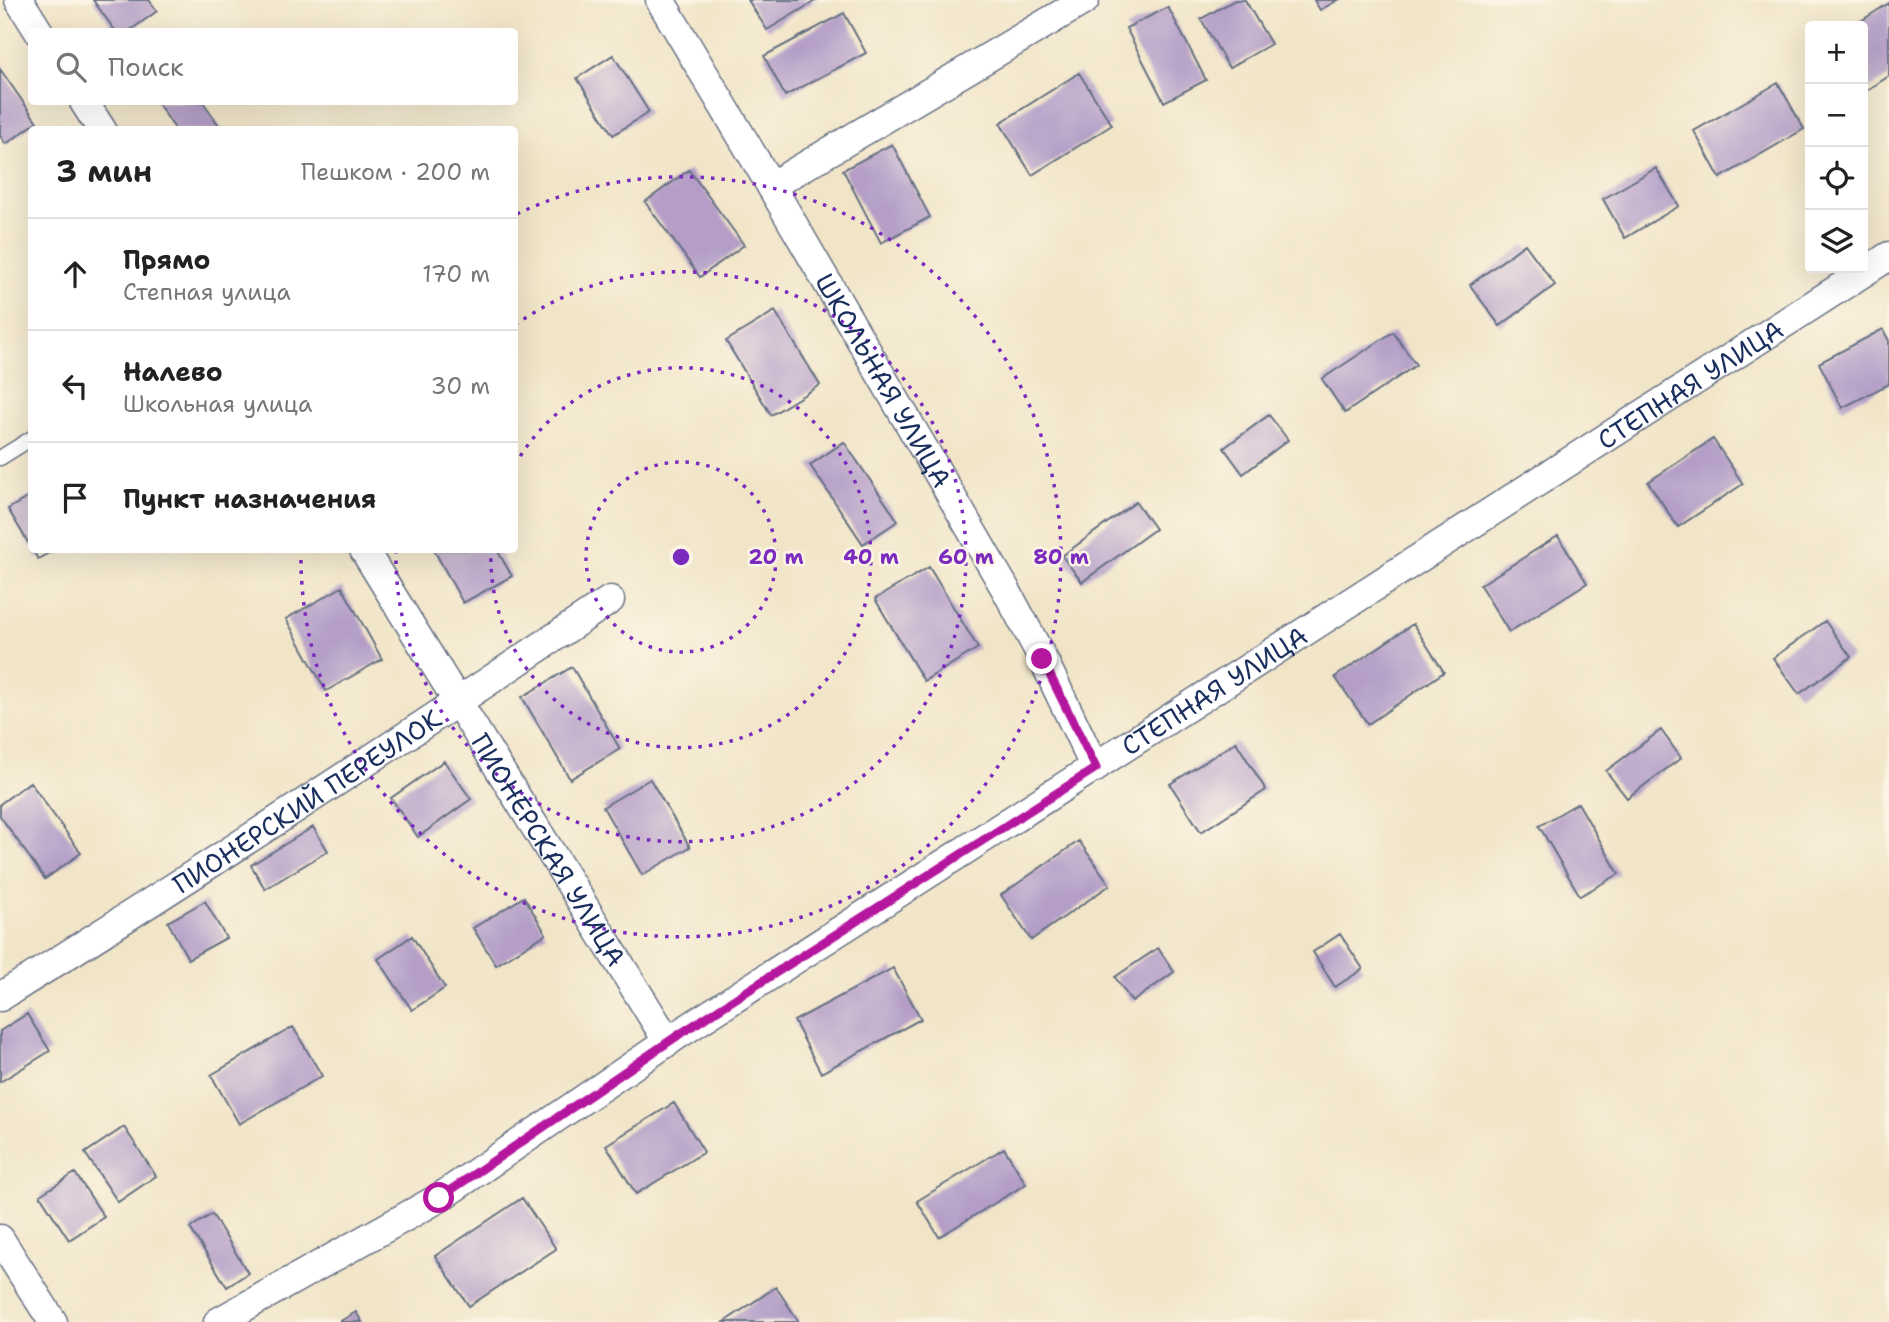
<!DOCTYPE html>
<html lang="ru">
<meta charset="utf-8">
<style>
body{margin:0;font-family:"Shantell Sans",sans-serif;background:#f6f6f6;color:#222}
.controls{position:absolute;right:21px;top:21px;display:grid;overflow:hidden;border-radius:7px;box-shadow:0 7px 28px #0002}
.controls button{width:63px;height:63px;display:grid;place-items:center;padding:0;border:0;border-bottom:2px solid #e0e0e0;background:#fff;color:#222;font:35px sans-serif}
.stop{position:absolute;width:21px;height:21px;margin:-16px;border:5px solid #b5179e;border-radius:50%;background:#fff}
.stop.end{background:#b5179e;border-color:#fff;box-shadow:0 2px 7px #0008}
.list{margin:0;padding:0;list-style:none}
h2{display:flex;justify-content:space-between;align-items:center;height:91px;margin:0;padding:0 28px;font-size:30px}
h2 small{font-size:23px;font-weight:400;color:#767676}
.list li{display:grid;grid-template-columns:46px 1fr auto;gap:21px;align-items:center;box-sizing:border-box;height:112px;padding:0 28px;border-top:2px solid #e0e0e0}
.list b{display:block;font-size:26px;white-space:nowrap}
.list p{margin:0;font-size:23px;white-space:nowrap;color:#767676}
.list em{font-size:23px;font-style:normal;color:#767676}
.icon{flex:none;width:38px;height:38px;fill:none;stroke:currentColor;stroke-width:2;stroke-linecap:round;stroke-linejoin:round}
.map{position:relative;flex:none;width:1889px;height:1322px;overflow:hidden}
.search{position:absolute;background:#fff;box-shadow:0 7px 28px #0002;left:28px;top:28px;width:490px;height:77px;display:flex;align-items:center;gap:18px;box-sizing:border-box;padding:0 24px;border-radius:7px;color:#767676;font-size:26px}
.panel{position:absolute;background:#fff;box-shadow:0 7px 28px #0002;left:28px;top:126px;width:490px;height:427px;border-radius:7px}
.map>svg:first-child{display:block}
.building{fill:#b49ec7}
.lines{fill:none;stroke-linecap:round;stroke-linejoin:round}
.service-casing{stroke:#666f83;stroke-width:17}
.minor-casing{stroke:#666f83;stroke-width:31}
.service{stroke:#fff;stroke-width:14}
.minor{stroke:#fff;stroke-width:28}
.route{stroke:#b5179e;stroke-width:9}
.ring{fill:none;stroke:#7b2cbf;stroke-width:3.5;stroke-dasharray:3.5 7}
.labels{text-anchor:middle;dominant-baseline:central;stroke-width:5;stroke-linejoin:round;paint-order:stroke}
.street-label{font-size:26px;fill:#1b2f5e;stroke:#fcf5e5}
.centre{fill:#7b2cbf;stroke:#fcf5e5;stroke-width:3.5}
.ring-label{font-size:21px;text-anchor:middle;font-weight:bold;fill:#7b2cbf;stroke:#fcf5e5;stroke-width:5;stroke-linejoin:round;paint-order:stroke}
</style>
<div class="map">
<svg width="1889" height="1322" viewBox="0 0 1889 1322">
<rect width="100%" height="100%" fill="#fcf5e5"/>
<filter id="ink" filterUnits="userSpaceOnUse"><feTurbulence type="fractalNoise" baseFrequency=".0143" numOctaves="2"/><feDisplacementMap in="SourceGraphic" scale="14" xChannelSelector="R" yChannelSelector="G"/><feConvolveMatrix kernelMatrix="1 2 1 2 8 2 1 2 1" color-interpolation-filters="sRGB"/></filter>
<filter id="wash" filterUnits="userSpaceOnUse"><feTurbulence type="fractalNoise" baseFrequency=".00686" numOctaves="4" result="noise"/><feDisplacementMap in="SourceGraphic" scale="28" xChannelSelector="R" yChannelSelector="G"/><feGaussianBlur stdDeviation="1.57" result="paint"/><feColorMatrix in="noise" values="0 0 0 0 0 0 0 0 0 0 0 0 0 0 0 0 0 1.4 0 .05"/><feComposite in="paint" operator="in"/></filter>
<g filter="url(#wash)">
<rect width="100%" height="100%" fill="#f1e5c8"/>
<g id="blocks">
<path class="building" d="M93,0H149L157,11L128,32H116Z
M748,0H817L767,30Z
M1235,0H1245L1271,44L1229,68L1201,19Z
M1314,0H1338L1320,10Z
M1889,3V76L1863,93V26H1853Z
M1168,7L1206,80L1164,102L1126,28Z
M844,13L866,53L785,96L764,56Z
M613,55L649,112L613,135L577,78Z
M0,69L37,122L6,144L0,136Z
M1079,73L1112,125L1032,175L1000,123Z
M1778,83L1804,129L1720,178L1694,131Z
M157,102H203L222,130H176Z
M892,144L930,217L881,243L843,170Z
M1656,168L1679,206L1625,238L1603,199Z
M689,170L744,245L700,277L645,202Z
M1525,244L1555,285L1500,326L1470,285Z
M775,311L820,385L771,415L726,341Z
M1883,329L1889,341V384L1842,408L1819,363Z
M1393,332L1416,365L1345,413L1322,379Z
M1269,415L1288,440L1243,474L1224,448Z
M1713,439L1743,484L1678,527L1648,482Z
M844,442L898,521L863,544L810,465Z
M32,495V549L8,509Z
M1136,502L1155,529L1082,582L1062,556Z
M1558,536L1587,583L1509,632L1480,585Z
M32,550H54L38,559Z
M434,550H497L512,576L463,603Z
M929,567L978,648L924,681L875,599Z
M342,587L382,659L326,691L286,619Z
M1825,621L1851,657L1799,694L1773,658Z
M1413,624L1444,672L1368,724L1335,677Z
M572,667L620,749L570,779L522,697Z
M1661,730L1681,758L1627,798L1606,771Z
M1236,742L1266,790L1201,832L1170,784Z
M444,761L471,799L418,837L391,798Z
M650,779L690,847L642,875L603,807Z
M30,782L81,853L45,879L0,816V804Z
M1578,803L1619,874L1580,896L1539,826Z
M313,827L328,851L265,889L251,865Z
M1079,841L1110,885L1031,940L1001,895Z
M524,897L546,934L496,965L473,928Z
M205,901L226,938L188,959L168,922Z
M1340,934L1363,969L1335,987L1313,952Z
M412,936L445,988L412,1010L378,959Z
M1158,948L1174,972L1132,1002L1115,977Z
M893,968L921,1019L821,1073L794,1021Z
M27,1014L50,1051L0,1082V1031Z
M293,1027L322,1076L239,1124L211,1075Z
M674,1103L704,1152L636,1194L606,1145Z
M124,1127L156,1176L118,1202L85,1153Z
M1004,1148L1026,1184L939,1237L917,1201Z
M75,1173L104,1217L69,1240L40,1195Z
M522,1198L556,1249L469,1306L435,1256Z
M212,1214L248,1273L227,1287L190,1228Z
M776,1287L799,1322H724Z
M356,1312L362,1322H339Z"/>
</g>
</g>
<g filter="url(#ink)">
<use href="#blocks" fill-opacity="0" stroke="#666f83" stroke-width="2"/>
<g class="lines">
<defs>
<path id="service" d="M0,458L32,438"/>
<g id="minor">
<path d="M19,0L39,32"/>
<path id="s1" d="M660,0L771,186L1006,590L1043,659L1095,768"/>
<path d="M84,102L102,130"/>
<path d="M771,186L1085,0"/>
<path id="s2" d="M364,550L668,1042"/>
<path id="s3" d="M0,997C206,869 409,735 610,600"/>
<path d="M0,1239L53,1322"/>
<path id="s4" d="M218,1322L439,1198L679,1034L1889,256"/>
</g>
</defs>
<use href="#service" class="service-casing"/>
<use href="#minor" class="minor-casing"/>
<use href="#service" class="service"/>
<use href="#minor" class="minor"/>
</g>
</g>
<g class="lines" filter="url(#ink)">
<path class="route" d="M439,1198L680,1034L1096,768L1042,659"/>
</g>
<g class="ring">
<circle cx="681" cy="557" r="95"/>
<path d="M515 465A190 190 0 1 1 491 550"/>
<path d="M515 325A285 285 0 1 1 396 550"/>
<path d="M517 214A380 380 0 1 1 301 550"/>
</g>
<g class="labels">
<g class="street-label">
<text stroke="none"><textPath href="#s1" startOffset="441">ШКОЛЬНАЯ УЛИЦА</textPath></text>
<text stroke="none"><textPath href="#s4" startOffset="1746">СТЕПНАЯ УЛИЦА</textPath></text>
<text stroke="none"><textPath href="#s4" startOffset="1180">СТЕПНАЯ УЛИЦА</textPath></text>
<text stroke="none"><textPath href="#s3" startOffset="364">ПИОНЕРСКИЙ ПЕРЕУЛОК</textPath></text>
<text stroke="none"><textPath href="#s2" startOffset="352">ПИОНЕРСКАЯ УЛИЦА</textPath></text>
</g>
</g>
<circle cx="681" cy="557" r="10" class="centre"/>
<g class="ring-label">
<text x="776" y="564">20 m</text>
<text x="871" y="564">40 m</text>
<text x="966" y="564">60 m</text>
<text x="1061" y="564">80 m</text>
</g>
</svg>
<div class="controls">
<button>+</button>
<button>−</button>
<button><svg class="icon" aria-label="locate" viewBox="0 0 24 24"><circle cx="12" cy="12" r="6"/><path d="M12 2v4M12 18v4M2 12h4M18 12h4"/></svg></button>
<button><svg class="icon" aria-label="layers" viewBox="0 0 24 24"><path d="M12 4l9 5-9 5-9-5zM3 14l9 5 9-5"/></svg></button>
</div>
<div class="stop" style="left:439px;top:1198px"></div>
<div class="stop end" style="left:1042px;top:659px"></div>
<div class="search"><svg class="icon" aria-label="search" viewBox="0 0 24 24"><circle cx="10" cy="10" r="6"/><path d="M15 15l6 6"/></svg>Поиск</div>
<section class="panel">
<h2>3 мин<small>Пешком · 200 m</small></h2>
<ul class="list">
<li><svg class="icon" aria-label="ahead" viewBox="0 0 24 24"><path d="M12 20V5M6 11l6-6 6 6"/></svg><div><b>Прямо</b><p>Степная улица</p></div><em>170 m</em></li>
<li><svg class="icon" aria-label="left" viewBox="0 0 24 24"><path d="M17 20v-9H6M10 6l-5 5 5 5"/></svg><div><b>Налево</b><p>Школьная улица</p></div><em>30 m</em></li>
<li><svg class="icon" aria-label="arrive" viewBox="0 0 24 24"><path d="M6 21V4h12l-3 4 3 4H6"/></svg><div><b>Пункт назначения</b></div></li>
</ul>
</section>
</div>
